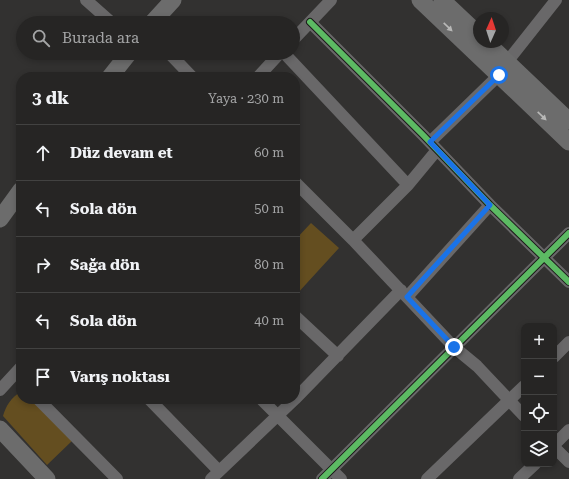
<!DOCTYPE html>
<html lang="tr">
<meta charset="utf-8">
<style>
body{margin:0;font-family:"Roboto Serif",serif;background:#323131;color:#f1f3f6}
.controls{position:absolute;right:12px;bottom:12px;display:grid;overflow:hidden;border-radius:8px;box-shadow:0 2px 6px #0003}
.controls button{width:36px;height:36px;display:grid;place-items:center;padding:0;border:0;border-bottom:1px solid #424241;background:#262524;color:#f1f3f6;font:20px sans-serif}
.compass{position:absolute;left:473px;top:12px;width:36px;height:36px;border-radius:50%;background:#262524;box-shadow:0 2px 6px #0003;rotate:3deg}
.stop{position:absolute;width:12px;height:12px;margin:-9px;border:3px solid #1a73e8;border-radius:50%;background:#fff}
.stop.end{background:#1a73e8;border-color:#fff;box-shadow:0 1px 4px #0008}
.list{margin:0;padding:0;list-style:none}
h2{display:flex;justify-content:space-between;align-items:center;height:52px;margin:0;padding:0 16px;font-size:17px}
h2 small{font-size:13px;font-weight:400;color:#a4a5a6}
.list li{display:grid;grid-template-columns:26px 1fr auto;gap:12px;align-items:center;box-sizing:border-box;height:56px;padding:0 16px;border-top:1px solid #424241}
.list b{display:block;font-size:15px;white-space:nowrap}
.list em{font-size:13px;font-style:normal;color:#a4a5a6}
.icon{flex:none;width:22px;height:22px;fill:none;stroke:currentColor;stroke-width:2;stroke-linecap:round;stroke-linejoin:round}
.map{position:relative;flex:none;width:569px;height:479px;overflow:hidden}
.search{position:absolute;background:#262524;box-shadow:0 2px 6px #0003;left:16px;top:16px;width:284px;height:44px;display:flex;align-items:center;gap:10px;box-sizing:border-box;padding:0 14px;border-radius:22px;color:#a4a5a6;font-size:15px}
.panel{position:absolute;background:#262524;box-shadow:0 2px 6px #0003;left:16px;top:72px;width:284px;height:332px;border-radius:16px}
.map>svg:first-child{display:block}
.green{fill:#644e20}
.lines{fill:none;stroke-linecap:round;stroke-linejoin:round}
.street{stroke:#696869;stroke-width:12}
.secondary{stroke:#6c6c6c;stroke-width:17}
.cycleway-casing{stroke:#1a1918;stroke-width:8}
.cycleway{stroke:#5cba63;stroke-width:6}
.oneway{fill:#b8b8b7}
.route{stroke:#1a73e8;stroke-width:5}
</style>
<div class="map">
<svg width="569" height="479" viewBox="0 0 569 479">
<rect width="100%" height="100%" fill="#323130"/>
<path class="green" d="M311,223L339,248L296,295L295,240Z
M21,392V399H34L73,440L47,465L3,416C6,406 11,397 21,392Z"/>
<g class="lines">
<path class="street" d="M86,0L112,23
M310,22L423,135L490,205L569,282
M293,40L331,0
M169,53L192,77
M284,53L408,185
M507,62L556,0
M258,77L280,53
M430,142L499,75
M295,182L353,240L454,347L477,366L524,416
M353,240L408,185L437,150
M407,297L490,205
M295,316L338,356
M554,357L569,342
M0,390L21,367
M38,399L117,479
M149,399L219,471
M261,399L341,479
M295,399L401,290
M554,445L569,430
M554,447L569,462
M211,479L295,399
M322,479L569,233
M427,479L524,386
M519,479L535,464"/>
<path class="secondary" d="M420,0L569,142
M442,0L479,35
M152,23L173,0
M486,42L569,121
M110,77L129,53
M0,219L21,190
M0,429L47,479"/>
<defs>
<path id="cycleway" d="M310,22L423,135L490,205L569,282
M322,479L569,233"/>
</defs>
<use href="#cycleway" class="cycleway-casing"/>
<use href="#cycleway" class="cycleway"/>
</g>
<defs><path id="oneway-solid" d="M-6-.8H1V-3.2L6.5 0L1 3.2V.8H-6Z"/></defs>
<g class="oneway">
<use href="#oneway-solid" transform="translate(448 27) rotate(44)"/>
<use href="#oneway-solid" transform="translate(542 116) rotate(44)"/>
</g>
<g class="lines">
<path class="route" d="M454,347L407,297L490,205L430,142L499,75"/>
</g>
</svg>
<div class="controls">
<button>+</button>
<button>−</button>
<button><svg class="icon" aria-label="locate" viewBox="0 0 24 24"><circle cx="12" cy="12" r="6"/><path d="M12 2v4M12 18v4M2 12h4M18 12h4"/></svg></button>
<button><svg class="icon" aria-label="layers" viewBox="0 0 24 24"><path d="M12 4l9 5-9 5-9-5zM3 14l9 5 9-5"/></svg></button>
</div>
<svg class="compass" viewBox="-18 -18 36 36"><path d="M0-13l5 13h-10z" fill="#e53935"/><path d="M0 13l5-13h-10z" fill="#a4a5a6"/></svg>
<div class="stop" style="left:499px;top:75px"></div>
<div class="stop end" style="left:454px;top:347px"></div>
<div class="search"><svg class="icon" aria-label="search" viewBox="0 0 24 24"><circle cx="10" cy="10" r="6"/><path d="M15 15l6 6"/></svg>Burada ara</div>
<section class="panel">
<h2>3 dk<small>Yaya · 230 m</small></h2>
<ul class="list">
<li><svg class="icon" aria-label="ahead" viewBox="0 0 24 24"><path d="M12 20V5M6 11l6-6 6 6"/></svg><div><b>Düz devam et</b></div><em>60 m</em></li>
<li><svg class="icon" aria-label="left" viewBox="0 0 24 24"><path d="M17 20v-9H6M10 6l-5 5 5 5"/></svg><div><b>Sola dön</b></div><em>50 m</em></li>
<li><svg class="icon" aria-label="right" viewBox="0 0 24 24"><path d="M7 20v-9h11M14 6l5 5-5 5"/></svg><div><b>Sağa dön</b></div><em>80 m</em></li>
<li><svg class="icon" aria-label="left" viewBox="0 0 24 24"><path d="M17 20v-9H6M10 6l-5 5 5 5"/></svg><div><b>Sola dön</b></div><em>40 m</em></li>
<li><svg class="icon" aria-label="arrive" viewBox="0 0 24 24"><path d="M6 21V4h12l-3 4 3 4H6"/></svg><div><b>Varış noktası</b></div></li>
</ul>
</section>
</div>
